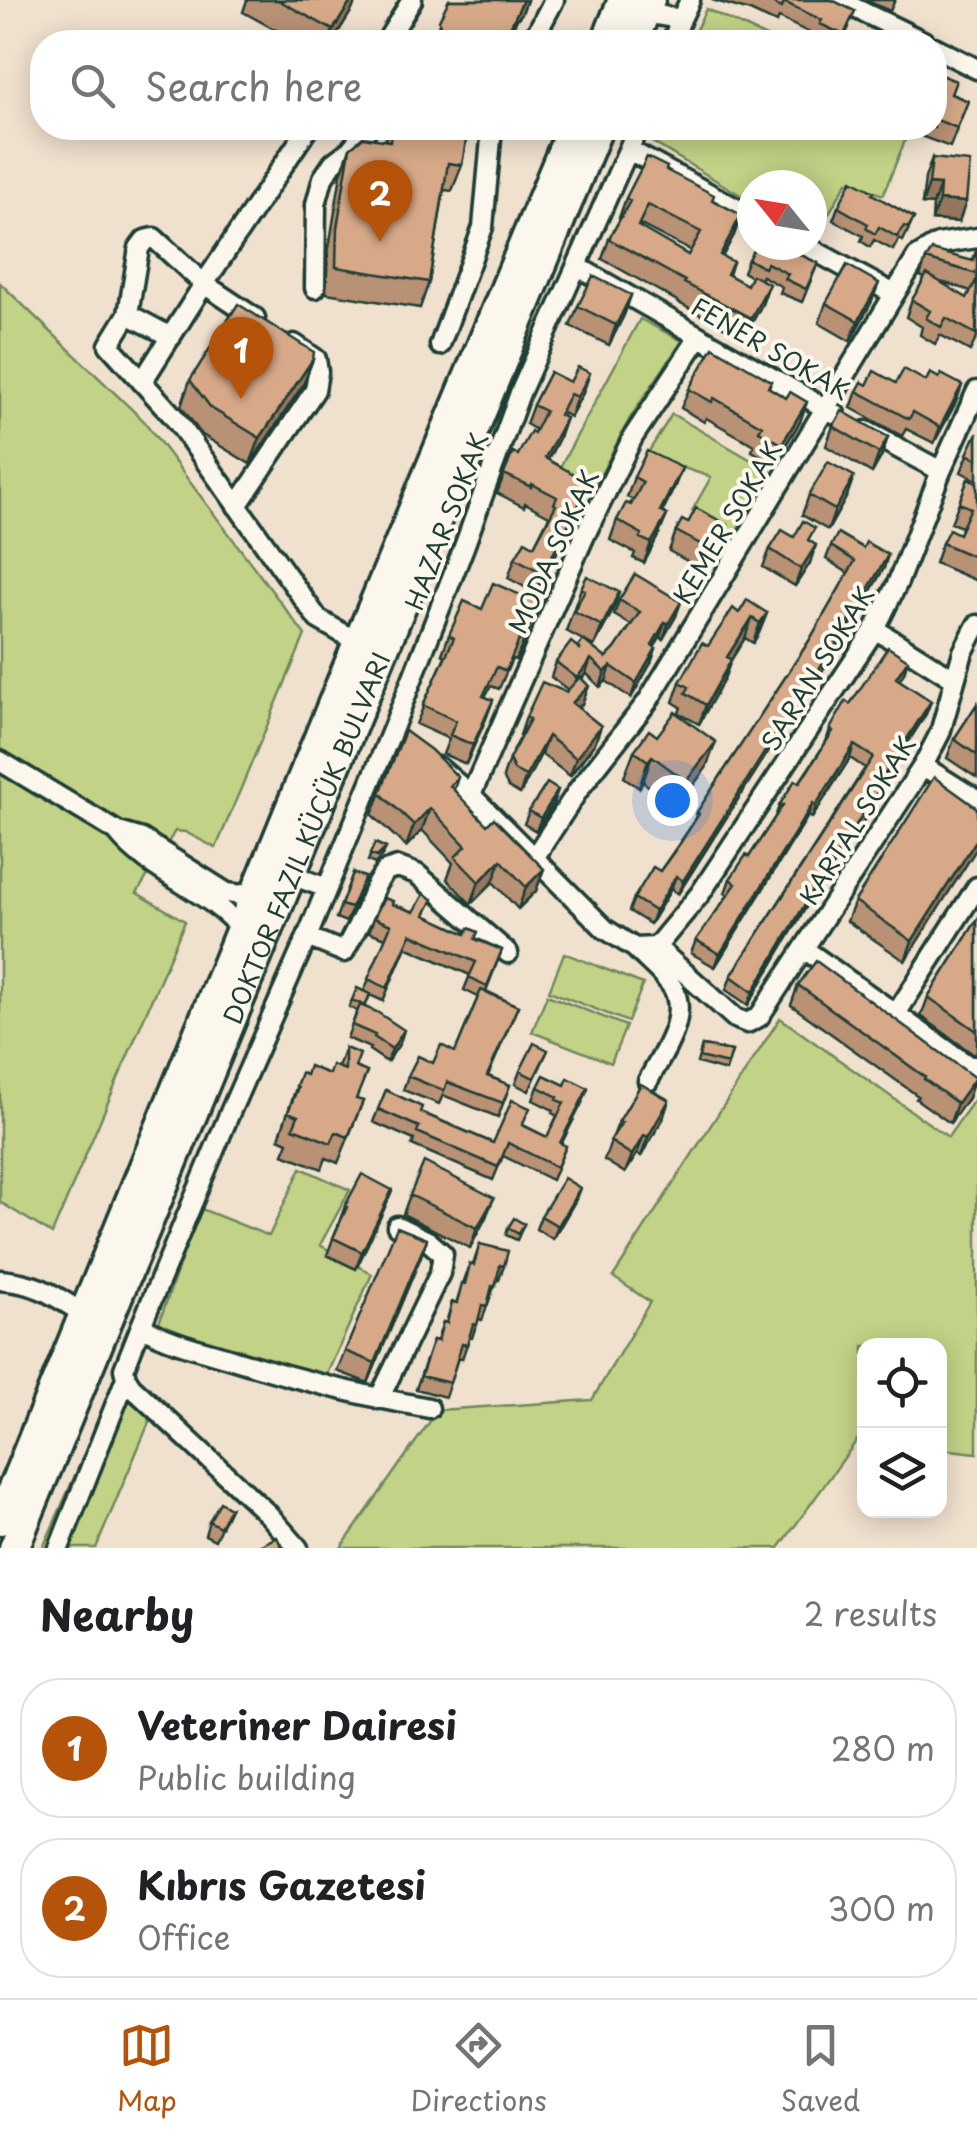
<!DOCTYPE html>
<meta charset="utf-8">
<style>
body{margin:0;font-family:"Playpen Sans",sans-serif;background:#f2f2f2;color:#202124}
.controls{position:absolute;right:30px;bottom:30px;display:grid;overflow:hidden;border-radius:20px;box-shadow:0 5px 25px #0003}
.controls button{width:90px;height:90px;display:grid;place-items:center;padding:0;border:0;border-bottom:2px solid #e0e0e0;background:#fff;color:#202124;font:50px sans-serif}
.compass{position:absolute;left:737px;top:170px;width:90px;height:90px;border-radius:50%;background:#fff;box-shadow:0 5px 25px #0003;rotate:300deg}
.you{position:absolute;left:672px;top:800px;width:35px;height:35px;margin:-25px;border:8px solid #fff;border-radius:50%;background:#1a73e8;box-shadow:0 0 0 15px #1a73e833}
.badge{display:grid;place-items:center;width:65px;height:65px;border-radius:50%;background:#b45309;color:#fff;font-size:32px;font-weight:700}
.pin{position:absolute;translate:-50% -82px;filter:drop-shadow(0 2px 5px #0008)}
.pin::after{content:'';position:absolute;top:52px;width:35px;height:30px;background:inherit;clip-path:polygon(0 0,100% 0,50% 100%)}
.list{margin:0;padding:0;list-style:none}
h2{display:flex;justify-content:space-between;align-items:center;height:130px;margin:0;padding:0 40px;font-size:42px}
h2 small{font-size:32px;font-weight:400;color:#757577}
.list li{display:grid;grid-template-columns:65px 1fr auto;gap:30px;align-items:center;box-sizing:border-box;height:140px;margin:0 20px 20px;padding:0 20px;border:2px solid #e0e0e0;border-radius:40px}
.list b{display:block;font-size:38px;white-space:nowrap}
.list p{margin:0;font-size:32px;white-space:nowrap;color:#757577}
.list em{font-size:32px;font-style:normal;color:#757577}
.icon{flex:none;width:55px;height:55px;fill:none;stroke:currentColor;stroke-width:2;stroke-linecap:round;stroke-linejoin:round}
.map{position:relative;flex:none;width:977px;height:1548px;overflow:hidden}
.search{position:absolute;background:#fff;box-shadow:0 5px 25px #0003;left:30px;right:30px;top:30px;height:110px;display:flex;align-items:center;gap:25px;box-sizing:border-box;padding:0 35px;border-radius:40px;color:#757577;font-size:38px}
.sheet{height:450px;background:#fff}
nav{display:flex;justify-content:space-around;align-items:center;box-sizing:border-box;height:140px;border-top:2px solid #e0e0e0;background:#fff;font-size:28px;color:#757577}
nav a{display:grid;justify-items:center;gap:5px}
nav .on{color:#b45309}
.map>svg:first-child{display:block}
.green{fill:#c2d286;stroke:#70885d;stroke-width:2.5}
.lines{fill:none;stroke-linecap:round;stroke-linejoin:round}
.minor-casing{stroke:#1f3d34;stroke-width:25}
.highway-casing{stroke:#1f3d34;stroke-width:35}
.minor{stroke:#fbf7ec;stroke-width:18}
.highway{stroke:#fbf7ec;stroke-width:28}
.wall{fill:#b99175;stroke:#1f3d34;stroke-width:2.5;fill-rule:evenodd}
.shaded-wall{fill:#96765f;stroke:#1f3d34;stroke-width:2.5}
.building{fill:#d7a988;stroke:#1f3d34;stroke-width:2.5;fill-rule:evenodd}
.labels{text-anchor:middle;dominant-baseline:central;stroke-width:8;stroke-linejoin:round;paint-order:stroke}
.street-label{font-size:25px;fill:#1f3d34;stroke:#fbf7ec}
</style>
<div class="map">
<svg width="977" height="1548" viewBox="0 0 977 1548">
<rect width="100%" height="100%" fill="#f0e0ce"/>
<filter id="ink" filterUnits="userSpaceOnUse"><feTurbulence type="fractalNoise" baseFrequency=".01" numOctaves="2"/><feDisplacementMap in="SourceGraphic" scale="20" xChannelSelector="R" yChannelSelector="G"/><feConvolveMatrix kernelMatrix="1 2 1 2 8 2 1 2 1" color-interpolation-filters="sRGB"/></filter>
<g filter="url(#ink)">
<path class="green" d="M706,9L777,42H690Z
M652,128H910L883,195L847,182L814,239L812,237V185H752V202L647,139Z
M0,283L144,421L305,635L216,848L185,832L175,831L137,893L185,921L52,1234L0,1202Z
M640,319L682,341L630,418L595,486L559,469Z
M672,414L770,471L735,533L692,511L711,477L646,456Z
M564,953L643,984L628,1022L549,991Z
M547,995L626,1026L611,1063L532,1032Z
M780,1018L948,1137L977,1096V1453L940,1449V1346H864V1441L857,1440L779,1548H341L438,1410L592,1400L650,1302L613,1277Z
M301,1168L350,1190L320,1245L372,1274L318,1394L152,1343L199,1208L269,1236Z
M116,1382L153,1413L96,1548H43Z"/>
<g class="lines">
<defs>
<path id="minor" d="M838,0L925,42
M644,13L681,19L690,0
M386,42L412,0
M532,42L554,0
M672,42L681,19
M934,47L977,69
M629,150L752,217
M804,245L894,294
M578,267L835,414
M315,288L316,204L323,178L333,163L350,150L368,128
M128,314L171,337
M255,318L204,284L154,238L145,240L139,248L128,314L109,345L174,417L318,619L359,643
M440,345L483,227L492,128
M142,382L204,284L308,128
M866,431L941,471
M237,506L315,390L318,372L316,359L294,344
M875,629L954,679
M0,761L118,832L142,839L227,893L242,895L258,887
M923,766L977,800
M438,767L471,795L605,929L635,948L656,947
M471,795L585,535L633,437L699,337
M118,833C151,874 207,889 241,929
M534,858L579,789L648,701L917,257L938,244L977,238
M291,875L327,888
M307,937L344,952L365,912L376,885L385,871L398,867L417,874L508,953
M656,947L700,894L875,629L898,582L941,471L977,391
M656,947L735,1018L747,1023L759,1017L923,766L940,733L963,652L977,625
M635,948C647,961 666,975 674,990C688,1020 661,1056 648,1081
M804,949L969,1066H977
M896,1014L977,887
M0,1280C38,1283 52,1294 84,1314
M141,1326C170,1343 203,1350 235,1360C299,1380 363,1396 429,1408
M126,1378L131,1386L269,1515L298,1548
M379,1399L440,1273L443,1254L428,1241L397,1226
M59,1548L126,1378L124,1369L141,1326L231,1110L307,937L393,728L464,547L520,393L638,128"/>
<g id="highway">
<path d="M606,42L623,0"/>
<path d="M633,42L650,0"/>
<path d="M0,1520L342,681L572,128"/>
<path id="s1" d="M14,1548L598,128"/>
</g>
</defs>
<use href="#minor" class="minor-casing"/>
<use href="#highway" class="highway-casing"/>
<use href="#minor" class="minor"/>
<use href="#highway" class="highway"/>
</g>
<path class="wall" d="M247,0H356L352,10L332,42H298L243,12Z
M449,0H527L522,13L517,19L506,42H431Z
M712,0H832L849,27L842,42H820L814,40L816,36L779,18L776,23L750,11Z
M865,0H895L890,11Z
M934,83L951,94L968,101L950,147L915,134L917,128H934Z
M388,128H468L462,165L452,191L444,190L429,282L420,308L326,293L328,254L341,174L350,148L385,141Z
M932,158L959,222L932,220L933,205L922,204L925,178Z
M666,171L713,200L741,215L734,235L722,257L733,262L729,275L747,285L751,277L743,272L748,259L788,249L818,263L802,302L780,293L782,287L762,276L760,279L769,284L762,304L744,338L677,302V301L602,259L609,239L620,219L619,218L626,198ZM641,225L691,251L688,255L640,228Z
M872,194L914,218L903,241L899,239L893,250L874,240L870,247L861,241L863,236L833,220L838,207Z
M977,249V337L970,351L940,335L935,344L920,335L922,327L906,317L912,300L925,278L920,276L926,259L972,261ZM939,282L949,284L971,291L967,298Z
M631,295L624,315L609,345L570,326L578,306Z
M826,303H871L850,341L819,323Z
M313,359L303,385L250,464L201,434L181,406L190,380Z
M550,372L583,393L570,417L563,413L559,438L548,460L583,502L536,593L508,578L515,558L534,546L549,516L525,503L524,507L497,493L513,452L518,455L536,430L526,424L533,405Z
M939,378L962,385L956,402L934,443L906,429L902,436L851,408L857,391L867,385L926,381Z
M771,381L769,388L800,422L774,464L752,451L754,445L706,418L704,422L681,408L689,389Z
M833,426L888,437L881,457L872,473L826,446Z
M977,433V480L961,472Z
M682,468L674,488L662,512L667,515L659,534L644,563L633,558L635,553L610,540L617,520L633,500L627,497L634,477Z
M968,479L977,483V581L935,563L942,543L959,534L962,527L951,523Z
M809,495L847,496L828,530L802,515Z
M676,531L721,544L712,562L696,566L669,551Z
M794,537L810,541V563L795,586L763,567L770,549Z
M831,546L884,568L833,655L773,744L678,894L671,889L650,924L629,911L634,898L660,871L694,822L697,812L809,641L848,573L826,559Z
M581,588L619,592L612,612L594,646L566,631Z
M619,600L676,616L663,639L660,637L654,647L656,648L651,663L631,698L606,681L600,687L586,673L582,679V704L578,708L601,726L595,743L570,776L541,754L520,794L508,787L503,777L509,759L522,736L520,735L526,717L568,690L551,677L556,662L578,646L606,658L615,649L631,625L614,615Z
M539,603L516,660L512,659L499,689L491,686L485,697L493,700L466,764L443,754L449,739L416,724L445,656L442,654L449,635L482,609Z
M739,613H767L759,633L753,643L745,638L731,660L724,679L699,724L679,713L681,707L673,702L680,682L708,646Z
M908,660L899,680L931,701L926,714L881,785L878,799L809,902L748,1005L726,990L731,976L865,768L850,758L812,818L808,816L715,967L691,953L696,940L728,895L725,893L730,879L749,857L775,817L780,804L799,783L826,742L830,729L850,704Z
M977,704V778L947,758L954,739Z
M405,731L458,777L454,790L536,891L518,909L493,882L471,904L447,879L453,863L422,830L406,847L372,815Z
M634,751L706,768L677,807L643,782L639,788L624,777Z
M553,804L536,831L524,824L529,811Z
M977,808L905,961L847,921L855,901Z
M375,843L386,848L383,854L375,864L368,861Z
M353,873L360,891L346,922L336,918Z
M392,904L426,916L502,950L486,991L518,1006L488,1076L510,1085L498,1117L443,1095L439,1104L403,1090L408,1076L455,1052L478,997L464,990L470,975L406,947L383,1001L370,995L365,1007L400,1043L387,1062L369,1050L370,1048L347,1038L357,1011L349,1007L352,1000L364,991L386,938L369,932L374,918Z
M977,920V1054H973L921,1016L928,997Z
M798,985L968,1098L950,1123L916,1099L918,1096L791,1005Z
M702,1046L732,1051L726,1071L697,1063Z
M345,1048L355,1067L357,1099L363,1101L338,1163L326,1158L322,1169L283,1154L288,1142L279,1138L301,1073L306,1075L329,1074L338,1067Z
M548,1050L529,1091L515,1084L520,1071Z
M565,1085L588,1088L583,1101L561,1144L566,1146L552,1180L503,1156L493,1180L412,1145L414,1140L373,1122L386,1090L420,1112L493,1143L523,1125L547,1137L557,1116L552,1113L553,1110L533,1100L538,1087Z
M663,1119L641,1156L637,1154L625,1173L604,1160L619,1121Z
M392,1190L385,1207L356,1269L327,1255L345,1206Z
M410,1195L486,1217L470,1248L403,1214Z
M575,1201L553,1239L536,1229L541,1216Z
M524,1224L517,1240L506,1235L508,1228Z
M427,1239L368,1383L337,1371L345,1351Z
M480,1244L504,1266L499,1280L497,1279L482,1320L478,1319L472,1338H469L462,1359L458,1358L445,1397L416,1389L433,1340L437,1341L443,1322L446,1323L452,1302L456,1303L470,1264L473,1265Z
M230,1508L215,1540L205,1535L209,1521Z"/>
<path class="shaded-wall" d="M352,0H356L352,10L332,42H328L333,30Z
M523,0H527L522,13L517,19L506,42H503Z
M929,184L940,185L933,205L922,204Z
M939,200L966,202L959,222L932,220Z
M741,215L734,235L712,275L720,255Z
M879,283L871,303L850,341L858,321Z
M769,284L762,304L744,338L751,318Z
M631,295L624,315L609,345L616,325Z
M313,359L303,385L250,464L260,438Z
M590,373L583,393L570,417L577,397Z
M962,385L956,402L934,443L940,427Z
M807,402L800,422L774,464L782,444Z
M566,418L559,438L538,478L545,458Z
M888,437L881,457L872,473L879,453Z
M682,468L674,488L653,531L660,511Z
M854,476L847,496L828,530L835,510Z
M590,483L583,502L536,593L543,573Z
M667,515L659,534L644,563L651,543Z
M728,525L721,544L712,562L696,566L704,546Z
M816,545L810,563L795,586L801,569Z
M888,555L884,568L833,655L773,744L678,894L683,881Z
M619,592L612,612L594,646L602,626Z
M681,602L676,616L663,639L668,624Z
M767,613L759,633L753,643L760,623Z
M752,618L745,638L720,677L727,657Z
M665,622L660,637L646,660L652,645Z
M656,648L651,663L631,698L636,683Z
M591,659L586,673L571,693L577,678Z
M731,660L724,679L699,724L706,705Z
M908,660L904,673L892,691L896,678Z
M611,666L606,681L600,687L605,672Z
M589,686L582,704L566,720L572,703Z
M493,700L486,719L466,764L473,745Z
M931,701L926,714L874,796L879,783Z
M601,726L595,743L570,776L576,758Z
M548,736L541,754L520,794L526,776Z
M716,742L706,768L677,807L686,781Z
M854,745L850,758L812,818L816,805Z
M652,756L643,782L639,788L648,761Z
M882,785L878,799L809,902L748,1005L753,992L814,889Z
M558,790L553,804L536,831L541,818Z
M813,803L808,816L715,967L720,954Z
M430,808L422,830L406,847L414,825Z
M977,839V848L905,961L912,941Z
M501,860L493,882L471,904L479,882Z
M544,869L536,891L518,909L526,887Z
M676,876L671,889L650,924L655,911Z
M404,1030L400,1043L387,1062L392,1049Z
M975,1078L968,1098L950,1123L957,1103Z
M588,1088L583,1101L555,1156L560,1143Z
M669,1100L663,1119L641,1156L648,1137Z
M644,1135L637,1154L625,1173L632,1155Z
M580,1188L575,1201L553,1239L558,1226Z
M392,1190L385,1207L356,1269L362,1252Z
M494,1198L486,1217L470,1248L477,1228Z
M427,1239L420,1259L368,1383L375,1363Z"/>
<path class="building" d="M278,0H352L333,30Z
M449,0H523L503,42H472L440,27L439,20Z
M766,0H832L855,11L844,35L820,24L822,20L784,2L782,8Z
M938,74L956,81L951,94L968,101L957,128L934,119V83Z
M392,128H468L462,165L448,163L429,282L336,267L337,228L350,148L363,137L390,141Z
M647,157L667,167L666,170L714,195L712,200L741,215L720,255L733,262L727,274L747,285L752,275L769,284L751,318L684,283L685,281L609,239L630,201L626,198ZM648,205L701,232L688,255L638,226Z
M932,158L970,162L966,202L939,200L940,185L929,184Z
M852,180L874,192L872,194L914,218L908,228L904,226L897,237L879,227L875,234L866,228L868,224L838,207Z
M756,245H786L789,246L788,249L818,263L806,289L785,279L788,274L767,263L764,268L748,259Z
M977,249V274L926,259L932,250L973,261Z
M847,265L879,283L858,321L826,303Z
M927,274L967,298L977,279L976,334L946,318L941,327L926,318L930,311L912,300Z
M593,276L631,295L616,325L578,306Z
M238,304L314,352L313,359L260,438L211,408L190,380Z
M713,347L771,381L768,387L786,398L790,392L807,402L782,444L759,431L762,426L714,398L712,402L689,389Z
M578,367L590,373L577,397L570,394L559,415L566,418L545,458L590,483L543,573L515,558L525,541L534,546L556,505L554,504L557,497L532,484L531,487L504,474L513,452L518,455L531,431L534,433L545,411L533,405L550,372L570,382Z
M904,369L926,381L930,373L939,378L941,374L962,385L940,427L913,412L909,419L857,391L862,382L867,385L874,371L896,383Z
M842,411L888,437L879,453L833,426Z
M977,433V459L967,454Z
M647,451L682,468L660,511L667,515L651,543L640,538L642,534L617,520L626,503L631,505L643,482L634,477Z
M828,462L854,476L835,510L809,495Z
M968,479L977,483V558L942,543L949,529L959,534L971,508L959,503Z
M696,508L728,525L719,542L704,546L676,531L682,520L688,523Z
M803,521L815,528L808,540L816,545L801,569L770,549L782,530L794,537Z
M838,533L863,548L866,542L888,555L838,641L778,731L683,881L676,876L655,911L634,898L653,867L660,871L681,842L699,814L697,812L809,641L855,561L831,546Z
M635,574L681,602L668,624L665,622L652,645L656,648L636,683L611,666L605,672L591,659L577,678L556,662L571,642L581,650L578,646L583,640L606,658L615,649L640,612L619,600Z
M587,576L619,592L602,626L574,611L585,590L581,588Z
M493,583L539,603L523,641L519,640L506,671L497,667L483,696L493,700L473,745L450,735L456,721L423,705L454,638L449,635L464,601L482,609Z
M747,600L767,613L760,623L752,618L727,657L731,660L706,705L686,693L689,687L680,682L702,643L708,646L733,608L739,613Z
M888,647L908,660L896,678L931,701L879,783L882,785L814,889L753,992L731,976L873,757L854,745L816,805L813,803L720,954L696,940L736,884L730,879L746,855L749,857L783,805L780,804L795,780L799,783L807,772L833,731L830,729L846,701L850,704Z
M580,677L589,686L572,703L601,726L576,758L548,736L526,776L514,770L509,759L530,719L526,717L542,682L566,692Z
M977,704V755L954,739Z
M675,712L716,742L686,781L652,756L648,761L634,751L649,730L657,736Z
M405,731L431,750L458,777L450,786L487,825L494,818L544,869L526,887L501,860L479,882L455,857L466,846L430,808L414,825L380,793Z
M934,777L977,808V839L912,941L855,901Z
M547,783L558,790L541,818L529,811Z
M375,843L386,848L377,857L370,854Z
M353,873L365,877L351,908L341,905Z
M424,894L433,899L425,915L466,934L469,928L478,932L475,939L502,950L487,986L469,977L476,962L411,934L387,988L368,979L391,925L374,918L384,898L393,901L392,904L414,912Z
M977,920V1031L928,997Z
M816,961L975,1078L957,1103L924,1079L925,1077L798,985Z
M357,988L370,994L365,1006L352,1000Z
M481,990L518,1006L487,1076L510,1085L503,1103L447,1082L444,1091L408,1076L418,1056L433,1063L441,1045L455,1052Z
M360,1005L377,1012L404,1030L392,1049L374,1037L375,1035L352,1025Z
M534,1043L548,1050L534,1078L520,1071Z
M702,1046L732,1051L728,1064L699,1057Z
M345,1048L360,1054L355,1067L367,1072L356,1099L363,1101L348,1137L336,1132L331,1143L293,1128L298,1116L288,1112L298,1087L296,1086L301,1073L306,1075L309,1066L329,1074L332,1065L345,1070Z
M544,1075L565,1085L568,1078L588,1088L560,1143L566,1146L557,1167L508,1143L498,1167L417,1132L419,1127L378,1109L386,1090L422,1107L420,1112L493,1143L512,1100L530,1108L522,1125L547,1137L564,1103L557,1100L558,1097L538,1087Z
M641,1084L669,1100L648,1137L644,1135L632,1155L610,1141L622,1122L619,1121Z
M424,1162L494,1198L477,1228L410,1195Z
M362,1174L392,1190L362,1252L333,1238L347,1207L345,1206Z
M564,1178L580,1188L558,1226L541,1216Z
M514,1218L524,1224L519,1234L508,1228Z
M397,1227L427,1239L375,1363L345,1351Z
M480,1244L508,1251L504,1266L500,1265L495,1287L492,1286L487,1306L482,1305L477,1325L473,1324L467,1345L462,1344L450,1383L421,1376L433,1340L438,1341L443,1322L447,1323L452,1302L457,1303L462,1283L465,1284L470,1264L474,1265Z
M220,1502L230,1508L220,1527L209,1521Z
M277,1537L282,1548H255Z"/>
</g>
<g class="labels">
<g class="street-label">
<text transform="translate(771 348) rotate(30)">FENER SOKAK</text>
<text transform="translate(446 521) rotate(-69)">HAZAR SOKAK</text>
<text transform="translate(727 522) rotate(-59)">KEMER SOKAK</text>
<text transform="translate(553 551) rotate(-65)">MODA SOKAK</text>
<text transform="translate(817 668) rotate(-58)">SARAN SOKAK</text>
<text transform="translate(857 820) rotate(-58)">KARTAL SOKAK</text>
<text stroke="none"><textPath href="#s1" startOffset="768">DOKTOR FAZIL KÜÇÜK BULVARI</textPath></text>
</g>
</g>
</svg>
<div class="controls">
<button><svg class="icon" aria-label="locate" viewBox="0 0 24 24"><circle cx="12" cy="12" r="6"/><path d="M12 2v4M12 18v4M2 12h4M18 12h4"/></svg></button>
<button><svg class="icon" aria-label="layers" viewBox="0 0 24 24"><path d="M12 4l9 5-9 5-9-5zM3 14l9 5 9-5"/></svg></button>
</div>
<svg class="compass" viewBox="-18 -18 36 36"><path d="M0-13l5 13h-10z" fill="#e53935"/><path d="M0 13l5-13h-10z" fill="#757577"/></svg>
<div class="you"></div>
<div class="pin badge" style="left:241px;top:399px">1</div>
<div class="pin badge" style="left:380px;top:242px">2</div>
<div class="search"><svg class="icon" aria-label="search" viewBox="0 0 24 24"><circle cx="10" cy="10" r="6"/><path d="M15 15l6 6"/></svg>Search here</div>
</div>
<section class="sheet">
<h2>Nearby<small>2 results</small></h2>
<ul class="list">
<li><span class="badge">1</span><div><b>Veteriner Dairesi</b><p>Public building</p></div><em>280 m</em></li>
<li><span class="badge">2</span><div><b>Kıbrıs Gazetesi</b><p>Office</p></div><em>300 m</em></li>
</ul>
</section>
<nav>
<a class="on"><svg class="icon" aria-label="map" viewBox="0 0 24 24"><path d="M3 6l6-2 6 2 6-2v14l-6 2-6-2-6 2zM9 4v14M15 6v14"/></svg>Map</a>
<a><svg class="icon" aria-label="directions" viewBox="0 0 24 24"><path d="M12 3l9 9-9 9-9-9zM9 14v-3h6M13 9l2 2-2 2"/></svg>Directions</a>
<a><svg class="icon" aria-label="saved" viewBox="0 0 24 24"><path d="M7 4h10v16l-5-4-5 4z"/></svg>Saved</a>
</nav>
